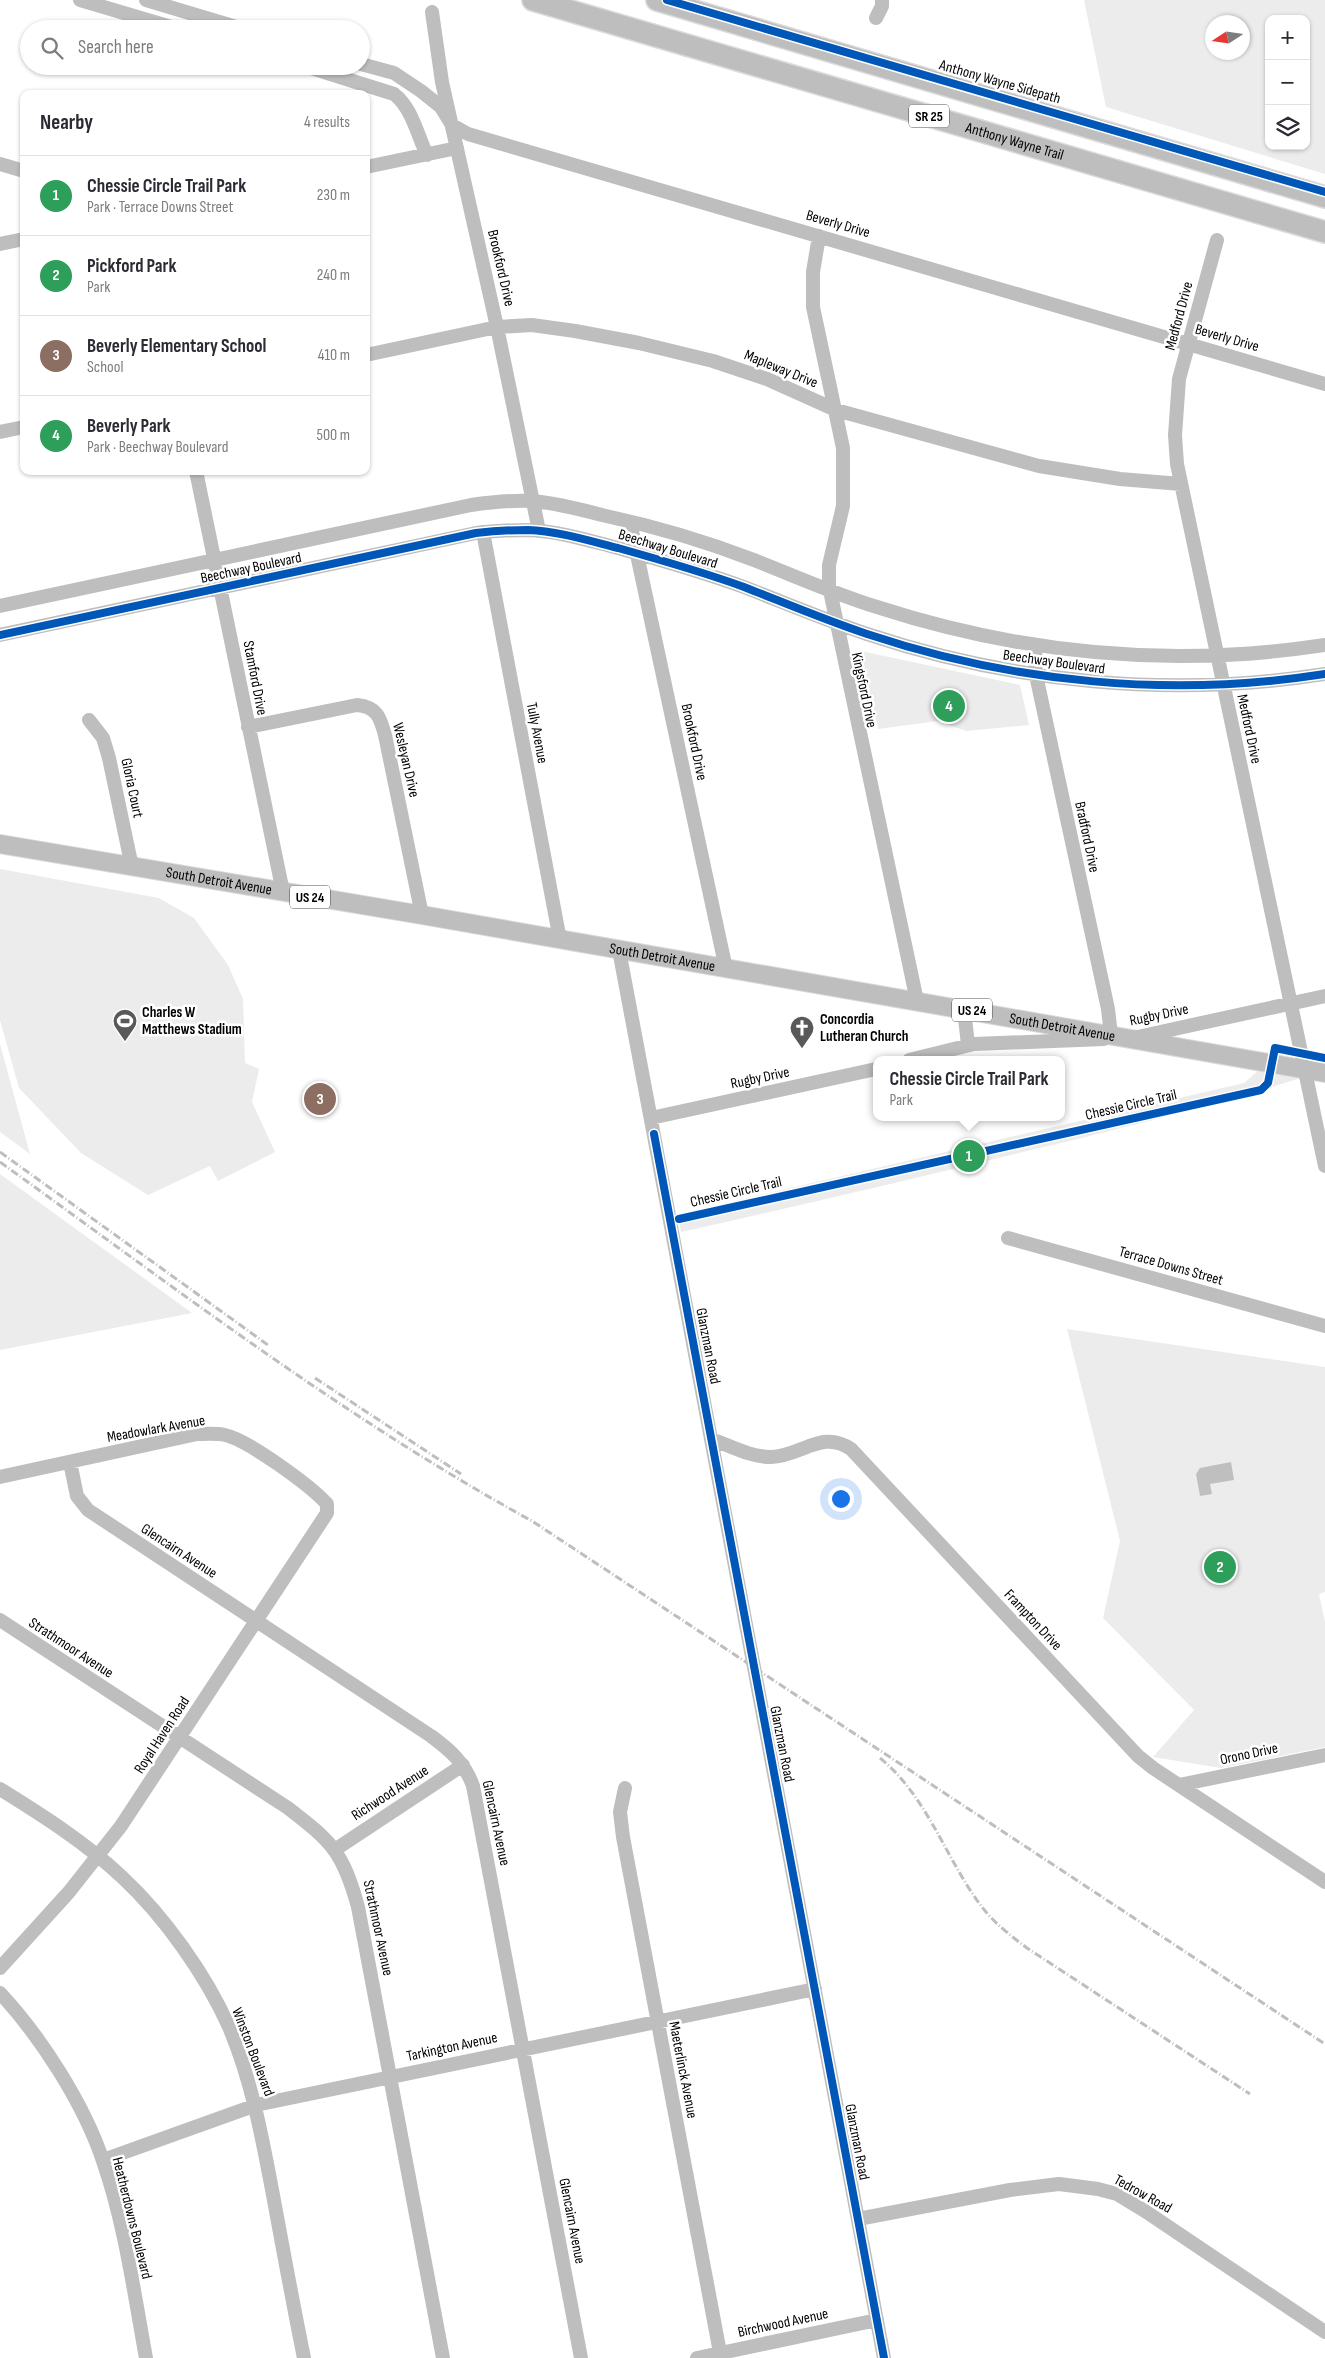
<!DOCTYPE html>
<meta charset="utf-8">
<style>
body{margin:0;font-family:"Sofia Sans Condensed",sans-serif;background:#f2f2f3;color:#2b2b33}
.controls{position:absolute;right:15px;top:15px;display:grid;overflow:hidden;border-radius:10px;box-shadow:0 1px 4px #0004}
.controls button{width:45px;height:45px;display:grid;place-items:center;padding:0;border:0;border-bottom:1px solid #e1e1e2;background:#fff;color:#2b2b33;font:25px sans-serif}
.compass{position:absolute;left:1205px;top:15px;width:45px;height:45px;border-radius:50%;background:#fff;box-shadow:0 1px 4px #0004;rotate:258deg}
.you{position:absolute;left:840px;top:1498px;width:18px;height:18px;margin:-12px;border:4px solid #fff;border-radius:50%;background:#1a73e8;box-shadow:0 0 0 8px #1a73e833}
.badge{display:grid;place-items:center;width:32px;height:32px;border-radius:50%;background:#0b8043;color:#fff;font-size:16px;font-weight:700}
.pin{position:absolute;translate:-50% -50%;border:2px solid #fff;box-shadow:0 1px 5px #0006}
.popup{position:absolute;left:873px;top:1056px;width:192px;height:65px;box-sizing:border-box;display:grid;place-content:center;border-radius:10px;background:#fff;filter:drop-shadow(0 1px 4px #0005);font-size:16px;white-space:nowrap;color:#7c7c81}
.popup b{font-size:19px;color:#2b2b33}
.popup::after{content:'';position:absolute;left:50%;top:100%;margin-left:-10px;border:10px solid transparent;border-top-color:#fff}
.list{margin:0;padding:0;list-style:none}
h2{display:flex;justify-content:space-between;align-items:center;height:65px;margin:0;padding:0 20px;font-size:21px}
h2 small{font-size:16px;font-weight:400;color:#7c7c81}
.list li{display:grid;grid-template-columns:32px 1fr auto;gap:15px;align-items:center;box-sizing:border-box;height:80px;padding:0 20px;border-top:1px solid #e1e1e2}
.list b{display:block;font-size:19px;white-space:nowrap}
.list p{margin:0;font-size:16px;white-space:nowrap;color:#7c7c81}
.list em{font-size:16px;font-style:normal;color:#7c7c81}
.icon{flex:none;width:28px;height:28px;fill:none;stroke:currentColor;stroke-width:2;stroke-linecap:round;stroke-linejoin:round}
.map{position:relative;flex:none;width:1325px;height:2358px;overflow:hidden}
.search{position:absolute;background:#fff;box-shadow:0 1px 4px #0004;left:20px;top:20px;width:350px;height:55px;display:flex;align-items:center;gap:12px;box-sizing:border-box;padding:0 18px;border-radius:28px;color:#7c7c81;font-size:19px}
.panel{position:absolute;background:#fff;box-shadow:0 1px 4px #0004;left:20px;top:90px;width:350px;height:385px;border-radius:10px}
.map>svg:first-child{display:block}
.green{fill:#ececec;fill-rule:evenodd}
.water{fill:#bfbfbf}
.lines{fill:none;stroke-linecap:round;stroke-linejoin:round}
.major-casing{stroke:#dbdbdb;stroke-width:20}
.highway-casing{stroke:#dbdbdb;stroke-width:24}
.minor{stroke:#bebebe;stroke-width:14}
.major{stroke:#bebebe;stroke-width:18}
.highway{stroke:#bebebe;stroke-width:21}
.rail{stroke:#bebebe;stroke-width:3;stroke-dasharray:8 2.5 1 2.5;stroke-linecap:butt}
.cycleway-casing{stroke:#fff;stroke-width:11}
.cycleway{stroke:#0057b8;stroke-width:8}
.labels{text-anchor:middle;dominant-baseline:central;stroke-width:5;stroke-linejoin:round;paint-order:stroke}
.shield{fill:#fff;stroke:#4c4c4c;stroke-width:1}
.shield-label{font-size:14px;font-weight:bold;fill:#000}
.street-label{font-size:15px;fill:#000;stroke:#fff}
.poi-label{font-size:15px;font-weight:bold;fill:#000;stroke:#fff;text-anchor:start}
</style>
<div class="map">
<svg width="1325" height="2358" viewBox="0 0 1325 2358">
<rect width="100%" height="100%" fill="#fff"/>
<path class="green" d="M1084,0H1325V174L1106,107ZM1269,19H1306V146H1269ZM1242,22V52H1212V22Z
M861,651L1020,685L1029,725L966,731L938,721L878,729Z
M0,869L159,898L194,918L228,965L243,999L245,1063L259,1069L252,1102L275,1152L218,1181L210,1166L148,1195L81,1153L19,1088L0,1020Z
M0,1044L30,1154L0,1132Z
M1285,1047L1325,1055V1070C1227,1103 1127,1127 1027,1151C912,1179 797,1206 681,1232L678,1214L1244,1083Z
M0,1174L192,1313L0,1350Z
M1067,1329L1325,1367V1592L1319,1594L1325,1622V1747L1221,1768L1153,1757L1194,1710L1103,1618L1120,1541Z"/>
<path class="water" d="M1231,1462L1234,1480L1210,1484L1212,1494L1200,1496L1196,1474L1200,1468Z"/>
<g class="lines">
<defs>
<g id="major">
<path id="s1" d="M0,844L422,915L1325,1073"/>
</g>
<g id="highway">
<path id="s2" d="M533,0L1325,232"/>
<path d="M657,0L1325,197"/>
</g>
</defs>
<use href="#major" class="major-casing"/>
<use href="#highway" class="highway-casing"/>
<path class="minor" d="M80,0L178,29
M146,0L243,29
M432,12L442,82L497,327L539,531
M876,18L882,6V0
M361,64L394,73L421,91L441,107L452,125L468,134L1325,384
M305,66L394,94C412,108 417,134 427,155
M0,164L24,171
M366,167L457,148
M819,236L813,272V307L843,448V506L829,565V586L917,1001
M1217,240L1179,379L1175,435L1177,464L1325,1166
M0,244L24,239
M366,355L497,327L532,325L575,331L639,343L713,361L767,379L836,410L1039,466L1120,479L1181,484
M0,432L24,427
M196,471L283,892
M630,522L726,969
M483,532L560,940
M0,606L471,505C492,502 512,500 533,501C556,503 579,509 602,515C653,526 705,541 754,560C795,576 835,594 877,607C1022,654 1174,668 1325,645
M0,635L476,533C493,531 511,530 528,530C558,531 590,541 618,548C661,560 703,572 744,587C785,603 825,620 867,634C1014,683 1171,698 1325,674
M1035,646L1036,675L1108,1009L1111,1035
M89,720L103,738L109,758L132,867
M248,727L357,705C377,707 380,717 385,735L422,915
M619,950L884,2358
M964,1009L968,1045
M1133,1038L1325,996
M909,1060L974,1044L1104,1039
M651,1118L876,1069
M1008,1238L1325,1326
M711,1439C731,1446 750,1457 771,1457C802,1456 822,1429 851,1449L1138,1756L1153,1768L1325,1882
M70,1462L77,1496L88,1510L431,1736C450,1750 465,1763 473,1786L581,2358
M0,1477L197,1434C206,1434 216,1433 225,1435C248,1440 311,1486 327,1504V1513L121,1826L69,1892L0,1968
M0,1620L288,1808C332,1842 343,1852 358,1907L443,2358
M1179,1785L1325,1755
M625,1788L620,1812L623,1837L721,2358
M0,1789C42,1815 86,1843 122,1877C164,1916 206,1975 229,2027C252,2081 262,2137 273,2195C283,2249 293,2304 304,2358
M336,1849L463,1765
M0,1993C41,2037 84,2104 103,2161C125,2224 134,2293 146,2358
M103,2160L256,2105L815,1989
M858,2219L1010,2190L1059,2184L1098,2189L1117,2194L1145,2211L1325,2332
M697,2358L877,2320"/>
<use href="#major" class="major"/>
<use href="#highway" class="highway"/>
<path class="rail" d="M0,1152L268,1345
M0,1162C174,1287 344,1418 532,1521L1325,2044
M315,1378L461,1474
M880,1758C928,1797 946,1860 982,1907C994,1923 1011,1936 1027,1948L1250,2094"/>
<defs>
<path id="cycleway" d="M667,0L1325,192
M0,635L476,533C493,531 511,530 528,530C558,531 590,541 618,548C661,560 703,572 744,587C785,603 825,620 867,634C1014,683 1171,698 1325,674
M654,1134L884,2358
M679,1219L1261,1090L1268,1083L1275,1048L1325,1058"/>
</defs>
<use href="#cycleway" class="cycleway-casing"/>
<use href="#cycleway" class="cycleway"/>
</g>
<defs>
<symbol id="stadium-pin" viewBox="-11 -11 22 30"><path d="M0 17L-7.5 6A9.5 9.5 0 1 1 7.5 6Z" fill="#595959" stroke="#fff"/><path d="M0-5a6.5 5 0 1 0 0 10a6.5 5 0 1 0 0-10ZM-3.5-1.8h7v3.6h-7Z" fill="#fff"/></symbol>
<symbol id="church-pin" viewBox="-11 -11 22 30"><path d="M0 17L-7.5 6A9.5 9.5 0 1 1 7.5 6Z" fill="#595959" stroke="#fff"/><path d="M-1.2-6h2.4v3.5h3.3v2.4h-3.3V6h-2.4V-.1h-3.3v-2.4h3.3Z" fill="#fff"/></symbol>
</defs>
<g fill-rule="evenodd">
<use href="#stadium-pin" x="111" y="1007" width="28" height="38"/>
<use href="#church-pin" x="788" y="1014" width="28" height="38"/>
</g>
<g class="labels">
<g class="shield">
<rect x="909" y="104.5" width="40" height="23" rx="4"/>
<rect x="290" y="885.5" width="40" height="23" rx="4"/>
<rect x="952" y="998.5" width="40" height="23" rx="4"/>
</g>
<g class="shield-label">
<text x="929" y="116">SR 25</text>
<text x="310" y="897">US 24</text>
<text x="972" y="1010">US 24</text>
</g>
<g class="street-label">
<text transform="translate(1000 82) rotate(16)">Anthony Wayne Sidepath</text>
<text stroke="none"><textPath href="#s2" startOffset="502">Anthony Wayne Trail</textPath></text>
<text transform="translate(838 224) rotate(16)">Beverly Drive</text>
<text transform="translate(501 268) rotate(77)">Brookford Drive</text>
<text transform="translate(1179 316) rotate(-75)">Medford Drive</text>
<text transform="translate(1227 338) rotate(16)">Beverly Drive</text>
<text transform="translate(781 369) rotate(22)">Mapleway Drive</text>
<text transform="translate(668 549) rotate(17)">Beechway Boulevard</text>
<text transform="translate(251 568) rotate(-12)">Beechway Boulevard</text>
<text transform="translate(1054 662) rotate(8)">Beechway Boulevard</text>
<text transform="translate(255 678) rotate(79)">Stamford Drive</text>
<text transform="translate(864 690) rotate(78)">Kingsford Drive</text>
<text transform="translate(1249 729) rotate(78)">Medford Drive</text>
<text transform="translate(537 733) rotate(79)">Tully Avenue</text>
<text transform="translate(694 742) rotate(78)">Brookford Drive</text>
<text transform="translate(406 760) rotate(77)">Wesleyan Drive</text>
<text transform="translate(132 788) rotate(78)">Gloria Court</text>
<text transform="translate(1087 837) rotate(78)">Bradford Drive</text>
<text stroke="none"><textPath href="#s1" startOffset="222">South Detroit Avenue</textPath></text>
<text stroke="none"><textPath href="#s1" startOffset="672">South Detroit Avenue</textPath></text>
<text transform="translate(1159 1015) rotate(-12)">Rugby Drive</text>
<text stroke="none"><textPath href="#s1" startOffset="1078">South Detroit Avenue</textPath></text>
<text transform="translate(760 1078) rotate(-12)">Rugby Drive</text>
<text transform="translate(1131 1105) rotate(-13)">Chessie Circle Trail</text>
<text transform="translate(736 1192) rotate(-13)">Chessie Circle Trail</text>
<text transform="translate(1171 1266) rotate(16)">Terrace Downs Street</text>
<text transform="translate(708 1346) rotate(79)">Glanzman Road</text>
<text transform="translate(156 1429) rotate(-10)">Meadowlark Avenue</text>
<text transform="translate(179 1551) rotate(33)">Glencairn Avenue</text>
<text transform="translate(1033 1620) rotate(47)">Frampton Drive</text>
<text transform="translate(71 1648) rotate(33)">Strathmoor Avenue</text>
<text transform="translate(162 1735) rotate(-57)">Royal Haven Road</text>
<text transform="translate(782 1744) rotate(79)">Glanzman Road</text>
<text transform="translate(1249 1754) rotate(-12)">Orono Drive</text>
<text transform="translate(390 1793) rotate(-33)">Richwood Avenue</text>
<text transform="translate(496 1823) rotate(78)">Glencairn Avenue</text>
<text transform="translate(378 1928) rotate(78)">Strathmoor Avenue</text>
<text transform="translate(452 2047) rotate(-12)">Tarkington Avenue</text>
<text transform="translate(253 2052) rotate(69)">Winston Boulevard</text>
<text transform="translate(683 2070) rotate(79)">Maeterlinck Avenue</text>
<text transform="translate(857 2142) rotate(79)">Glanzman Road</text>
<text transform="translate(1143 2194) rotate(29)">Tedrow Road</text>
<text transform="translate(132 2218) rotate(76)">Heatherdowns Boulevard</text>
<text transform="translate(572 2221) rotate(79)">Glencairn Avenue</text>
<text transform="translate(783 2323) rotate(-12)">Birchwood Avenue</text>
</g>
<g class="poi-label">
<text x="142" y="1012">Charles W<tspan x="142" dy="17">Matthews Stadium</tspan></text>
<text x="820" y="1019">Concordia<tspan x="820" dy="17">Lutheran Church</tspan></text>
</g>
</g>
</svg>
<div class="controls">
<button>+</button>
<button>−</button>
<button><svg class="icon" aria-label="layers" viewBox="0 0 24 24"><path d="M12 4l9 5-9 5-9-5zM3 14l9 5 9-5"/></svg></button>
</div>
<svg class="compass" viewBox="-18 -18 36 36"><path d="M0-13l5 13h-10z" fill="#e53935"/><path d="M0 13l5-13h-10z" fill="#7c7c81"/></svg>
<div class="you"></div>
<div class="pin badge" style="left:969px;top:1156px;background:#2e9e5b">1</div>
<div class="popup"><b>Chessie Circle Trail Park</b>Park</div>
<div class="pin badge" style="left:1220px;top:1567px;background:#2e9e5b">2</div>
<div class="pin badge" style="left:320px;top:1099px;background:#8d6e63">3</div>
<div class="pin badge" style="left:949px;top:706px;background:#2e9e5b">4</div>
<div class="search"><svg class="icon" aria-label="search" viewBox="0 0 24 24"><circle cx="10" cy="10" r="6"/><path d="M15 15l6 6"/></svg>Search here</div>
<section class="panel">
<h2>Nearby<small>4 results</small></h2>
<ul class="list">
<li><span class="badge" style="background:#2e9e5b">1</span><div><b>Chessie Circle Trail Park</b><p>Park · Terrace Downs Street</p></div><em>230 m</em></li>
<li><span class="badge" style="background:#2e9e5b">2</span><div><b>Pickford Park</b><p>Park</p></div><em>240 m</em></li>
<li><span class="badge" style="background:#8d6e63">3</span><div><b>Beverly Elementary School</b><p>School</p></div><em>410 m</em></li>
<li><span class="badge" style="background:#2e9e5b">4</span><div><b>Beverly Park</b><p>Park · Beechway Boulevard</p></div><em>500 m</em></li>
</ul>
</section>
</div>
